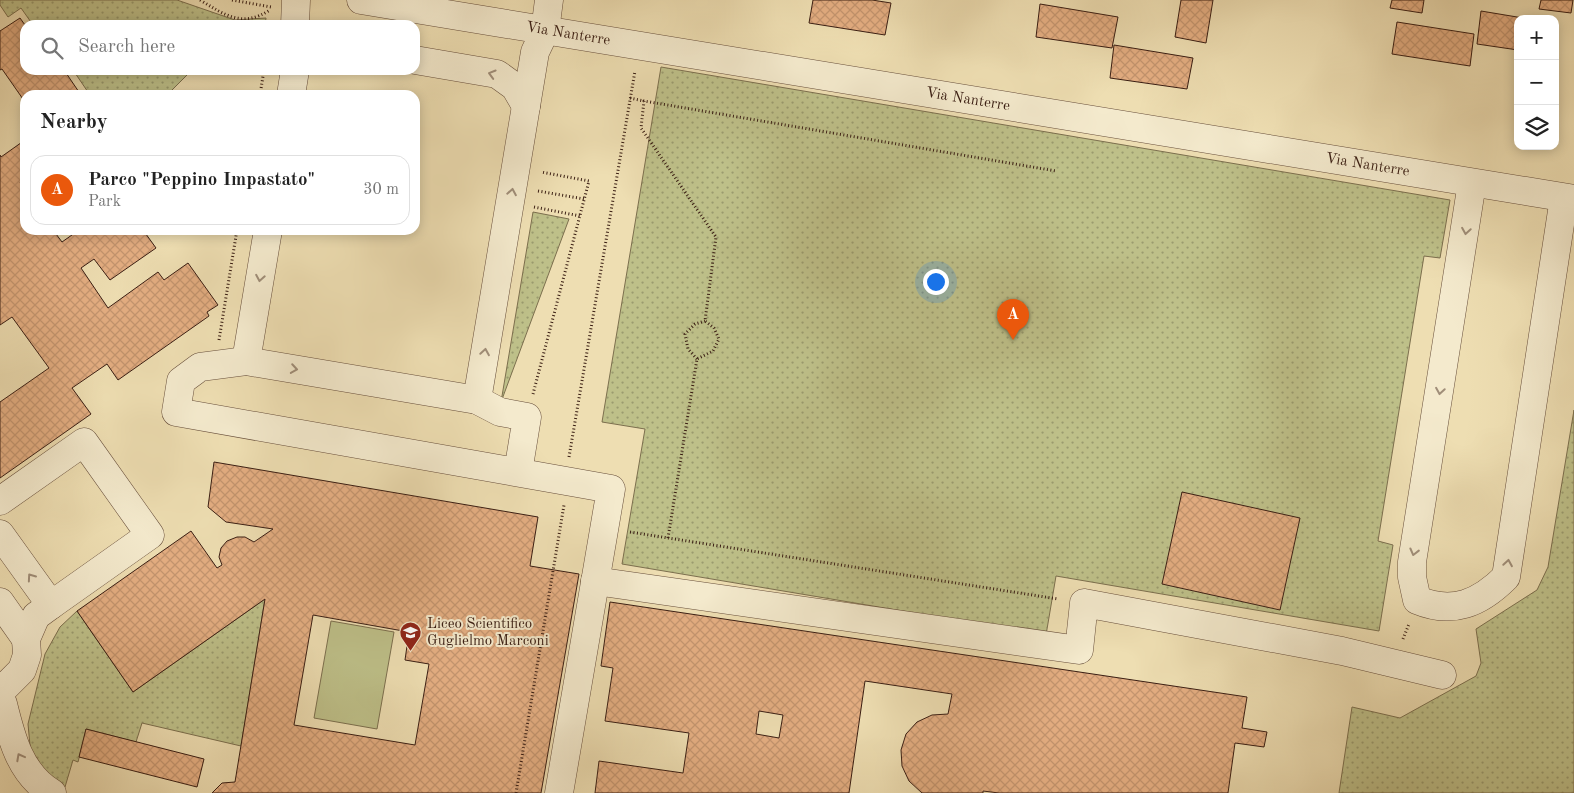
<!DOCTYPE html>
<meta charset="utf-8">
<style>
body{margin:0;font-family:"Old Standard TT",serif;background:#f2f2f2;color:#222}
.controls{position:absolute;right:15px;top:15px;display:grid;overflow:hidden;border-radius:10px;box-shadow:0 2px 12px #0003}
.controls button{width:45px;height:45px;display:grid;place-items:center;padding:0;border:0;border-bottom:1px solid #e0e0e0;background:#fff;color:#222;font:25px sans-serif}
.you{position:absolute;left:935px;top:281px;width:18px;height:18px;margin:-12px;border:4px solid #fff;border-radius:50%;background:#1a73e8;box-shadow:0 0 0 8px #1a73e833}
.badge{display:grid;place-items:center;width:32px;height:32px;border-radius:50%;background:#ea580c;color:#fff;font-size:16px;font-weight:700}
.pin{position:absolute;translate:-50% -41px;filter:drop-shadow(0 1px 2px #0008)}
.pin::after{content:'';position:absolute;top:26px;width:18px;height:15px;background:inherit;clip-path:polygon(0 0,100% 0,50% 100%)}
.list{margin:0;padding:0;list-style:none}
h2{display:flex;justify-content:space-between;align-items:center;height:65px;margin:0;padding:0 20px;font-size:21px}
h2 small{font-size:16px;font-weight:400;color:#767676}
.list li{display:grid;grid-template-columns:32px 1fr auto;gap:15px;align-items:center;box-sizing:border-box;height:70px;margin:0 10px 10px;padding:0 10px;border:1px solid #e0e0e0;border-radius:15px}
.list b{display:block;font-size:19px;white-space:nowrap}
.list p{margin:0;font-size:16px;white-space:nowrap;color:#767676}
.list em{font-size:16px;font-style:normal;color:#767676}
.icon{flex:none;width:28px;height:28px;fill:none;stroke:currentColor;stroke-width:2;stroke-linecap:round;stroke-linejoin:round}
.map{position:relative;flex:none;width:1574px;height:793px;overflow:hidden}
.search{position:absolute;background:#fff;box-shadow:0 2px 12px #0003;left:20px;top:20px;width:400px;height:55px;display:flex;align-items:center;gap:12px;box-sizing:border-box;padding:0 18px;border-radius:15px;color:#767676;font-size:19px}
.panel{position:absolute;background:#fff;box-shadow:0 2px 12px #0003;left:20px;top:90px;width:400px;height:145px;border-radius:15px}
.map>svg:first-child{display:block}
.grass{fill:url(#grass-dots);stroke:#7c6f4e}
.pitch{fill:#bec089;stroke:#7c6f4e}
.building{fill:url(#building-cross-hatch);stroke:#3a1e13;fill-rule:evenodd}
.lines{fill:none;stroke-linecap:round;stroke-linejoin:round}
.minor-casing{stroke:#674e3b;stroke-width:29}
.path{stroke:#3a1e13;stroke-width:3;stroke-dasharray:1 2.5;stroke-linecap:butt}
.minor{stroke:#f4eacd;stroke-width:28}
.oneway{stroke:#a08e79}
.labels{text-anchor:middle;dominant-baseline:central;stroke-width:4;stroke-linejoin:round;paint-order:stroke}
.street-label{font-size:15px;fill:#3a1e13;stroke:#f4eacd}
.poi-label{font-size:15px;fill:#3a1e13;stroke:#f4eacd;text-anchor:start}
</style>
<div class="map">
<svg width="1574" height="793" viewBox="0 0 1574 793">
<defs>
<pattern id="grass-dots" width="8" height="8" patternUnits="userSpaceOnUse" patternTransform="scale(1.25)"><rect width="8" height="8" fill="#bec089"/><path d="M2 2h.1M6 6h.1" fill="none" stroke="#9b9b6f" stroke-width="1.8" stroke-linecap="round"/></pattern>
<pattern id="building-cross-hatch" width="8" height="8" patternUnits="userSpaceOnUse" patternTransform="scale(1.25)"><rect width="8" height="8" fill="#e4ae82"/><path d="M0 0l8 8M0 8l8-8" fill="none" stroke="#c4956f"/></pattern>
</defs>
<rect width="100%" height="100%" fill="#eedeb2"/>
<filter id="stains"><feTurbulence type="fractalNoise" baseFrequency=".004" numOctaves="4"/><feColorMatrix values="0 0 0 0 .2 0 0 0 0 .09 0 0 0 0 .02 0 0 0 .5 -.17"/></filter>
<radialGradient id="worn" r=".72"><stop offset=".6" stop-color="#630" stop-opacity="0"/><stop offset="1" stop-color="#630" stop-opacity=".3"/></radialGradient>
<path class="grass" d="M0,0H177L235,20L266,18L265,25H33L21,8L8,17L0,5Z
M661,67L1450,200L1440,258L1424,256L1378,541L1393,545L1379,631L1056,576L1046,635L622,564L645,429L602,422Z
M73,70H192L167,95H90Z
M533,212L569,219L501,402Z
M1574,410V793H1339L1352,707L1400,718L1476,676L1481,663L1476,629L1537,590L1548,567Z
M265,599L241,746L142,723L136,742L86,729L78,762L73,760L65,787L50,783L31,756L28,724L45,654L60,627L77,611L133,692Z"/>
<path class="pitch" d="M331,621L394,632L377,729L314,718Z"/>
<path class="building" d="M813,0H872L891,3L885,35L809,23Z
M1181,0H1213L1206,43L1175,37Z
M1392,0H1424L1422,13L1390,8Z
M1541,0H1573L1571,13L1539,9Z
M1040,4L1118,17L1112,48L1036,37Z
M1481,11L1529,19H1518V50L1477,44Z
M20,18L25,25V70H64L81,95H25V102L2,69L0,70V31Z
M1397,22L1474,34L1470,66L1392,54Z
M1114,45L1193,58L1187,89L1110,78Z
M25,140V179L20,182L25,190V230H53L62,242L79,230H143L156,248L110,280L94,259L81,268L108,308L158,272L164,280L188,263L218,305L207,312L209,316L118,380L107,364L72,388L91,414L0,478V402L49,368L12,317L0,325V155L1,157Z
M214,462L538,517L530,566L579,574L541,793H212L222,783L235,782L265,599L133,692L77,611L191,531L217,568L222,565L219,557L221,548L227,541L237,537H245L254,542L273,529L226,522L208,507ZM313,615L409,632L405,660L429,664L415,745L294,725Z
M1182,492L1300,518L1280,610L1162,584Z
M610,602L1247,697L1242,728L1267,732L1264,747L1235,743L1228,793H999L983,791V793H922L909,781L902,766L901,750L906,734L917,722L932,715L948,714L952,694L865,681L849,793H595L599,761L683,773L689,733L605,721L613,668L601,666ZM759,711L783,715L779,738L756,734Z
M86,729L204,759L197,787L79,757Z"/>
<g class="lines">
<defs>
<g id="minor">
<path id="s1" d="M361,0L1574,199"/>
<path d="M295,25L296,0"/>
<path d="M415,60L497,74L515,87L526,106"/>
<path d="M291,95L295,70"/>
<path d="M1472,183L1412,562V577L1417,600C1453,615 1480,603 1506,577L1564,198"/>
<path d="M246,361L268,230"/>
<path d="M477,400L535,52L545,31L549,0"/>
<path d="M518,472L527,417L500,412L477,400L246,361L200,367L181,381L176,412L566,481L611,489L559,793"/>
<path d="M0,501L84,442L150,535L51,605"/>
<path d="M0,534L51,605L36,616L26,639L27,655L22,670L3,689"/>
<path d="M595,581L1079,650L1084,603L1342,651L1442,675"/>
<path d="M0,602L26,639"/>
<path d="M3,704C11,737 20,774 52,793"/>
</g>
</defs>
<use href="#minor" class="minor-casing"/>
<path class="path" d="M200,0C225,15 242,28 270,10
M232,0L271,7
M260,95L264,70
M630,98L644,101
M538,191L584,199
M534,207L580,216
M219,340L237,230
M697,359L688,349L685,334L695,324L705,321
M533,394L589,181L541,172
M569,457L635,71
M630,532L1058,599
M668,538L697,359L713,351L719,339L714,328L705,321L716,237L641,128L644,101L1056,171
M1403,639L1409,624
M516,793L564,505"/>
<use href="#minor" class="minor"/>
</g>
<defs><path id="oneway-chevron" d="M-2-3.5L2.5 0L-2 3.5" fill="none" stroke-width="1.6" stroke-linecap="round" stroke-linejoin="round" transform="scale(1.25)"/></defs>
<g class="oneway">
<use href="#oneway-chevron" transform="translate(492 74) rotate(-164)"/>
<use href="#oneway-chevron" transform="translate(512 192) rotate(-80)"/>
<use href="#oneway-chevron" transform="translate(1466 231) rotate(99)"/>
<use href="#oneway-chevron" transform="translate(260 278) rotate(100)"/>
<use href="#oneway-chevron" transform="translate(485 352) rotate(-81)"/>
<use href="#oneway-chevron" transform="translate(294 369) rotate(9)"/>
<use href="#oneway-chevron" transform="translate(1440 391) rotate(99)"/>
<use href="#oneway-chevron" transform="translate(1414 552) rotate(104)"/>
<use href="#oneway-chevron" transform="translate(1508 563) rotate(-81)"/>
<use href="#oneway-chevron" transform="translate(31 577) rotate(-125)"/>
<use href="#oneway-chevron" transform="translate(20 757) rotate(-118)"/>
</g>
<defs>
<symbol id="school-pin" viewBox="-11 -11 22 30"><path d="M0 17L-7.5 6A9.5 9.5 0 1 1 7.5 6Z" fill="#8f2418" stroke="#f4eacd"/><path d="M0-5L7-2L0 1L-7-2ZM-4 1L0 2.5L4 1V4Q0 6-4 4Z" fill="#fff"/></symbol>
</defs>
<g fill-rule="evenodd">
<use href="#school-pin" x="398" y="620" width="25" height="34"/>
</g>
<g class="labels">
<g class="street-label">
<text stroke="none"><textPath href="#s1" startOffset="210">Via Nanterre</textPath></text>
<text stroke="none"><textPath href="#s1" startOffset="615">Via Nanterre</textPath></text>
<text stroke="none"><textPath href="#s1" startOffset="1020">Via Nanterre</textPath></text>
</g>
<g class="poi-label">
<text x="427" y="624">Liceo Scientifico<tspan x="427" dy="17">Guglielmo Marconi</tspan></text>
</g>
</g>
<rect width="100%" height="100%" filter="url(#stains)"/>
<rect width="100%" height="100%" fill="url(#worn)"/>
</svg>
<div class="controls">
<button>+</button>
<button>−</button>
<button><svg class="icon" aria-label="layers" viewBox="0 0 24 24"><path d="M12 4l9 5-9 5-9-5zM3 14l9 5 9-5"/></svg></button>
</div>
<div class="you"></div>
<div class="pin badge" style="left:1013px;top:340px">A</div>
<div class="search"><svg class="icon" aria-label="search" viewBox="0 0 24 24"><circle cx="10" cy="10" r="6"/><path d="M15 15l6 6"/></svg>Search here</div>
<section class="panel">
<h2>Nearby<small></small></h2>
<ul class="list">
<li><span class="badge">A</span><div><b>Parco &quot;Peppino Impastato&quot;</b><p>Park</p></div><em>30 m</em></li>
</ul>
</section>
</div>
